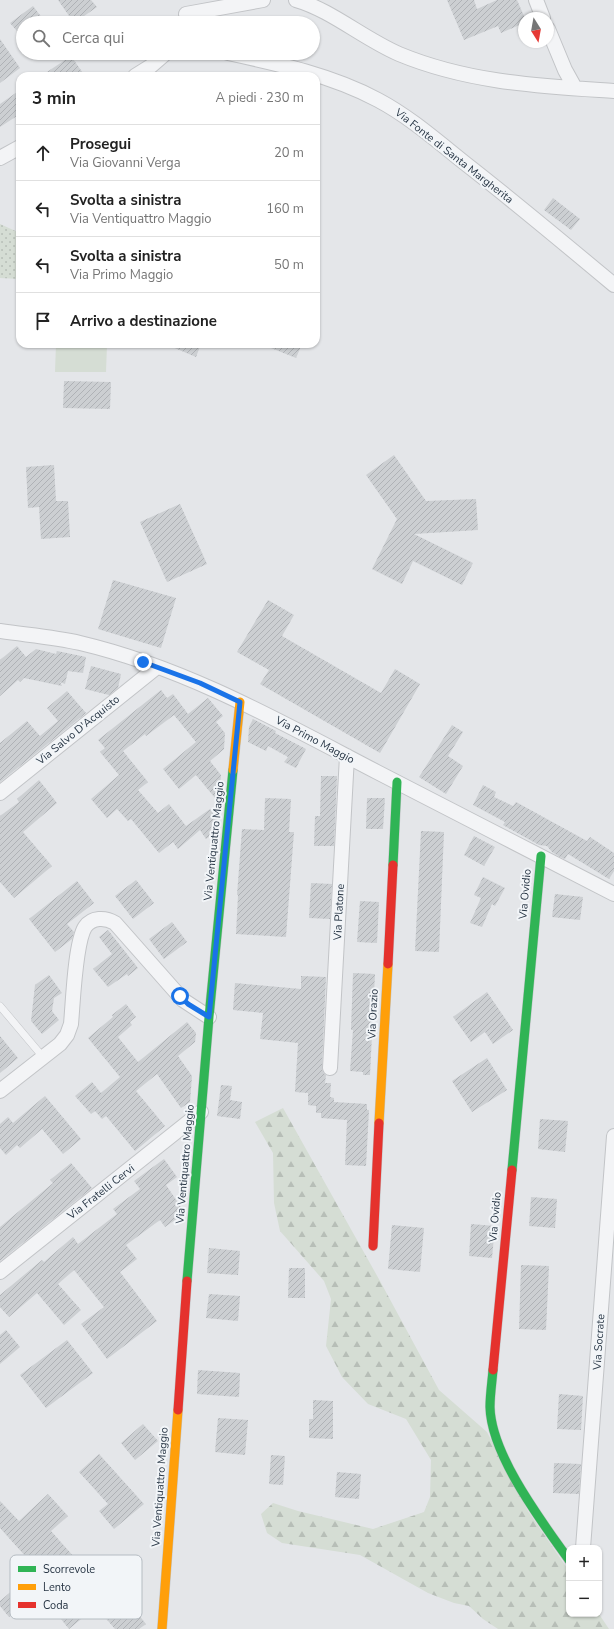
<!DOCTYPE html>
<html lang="it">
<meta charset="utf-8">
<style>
body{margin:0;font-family:"Nunito Sans",sans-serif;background:#f2f2f2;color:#222}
.controls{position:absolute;right:12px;bottom:12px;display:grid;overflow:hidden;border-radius:8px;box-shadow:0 1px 3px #0004}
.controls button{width:36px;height:36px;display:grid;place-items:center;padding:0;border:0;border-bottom:1px solid #e0e0e0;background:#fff;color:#222;font:20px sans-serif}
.compass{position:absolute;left:518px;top:12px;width:36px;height:36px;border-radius:50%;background:#fff;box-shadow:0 1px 3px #0004;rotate:169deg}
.stop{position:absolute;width:12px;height:12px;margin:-9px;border:3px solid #1a73e8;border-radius:50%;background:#fff}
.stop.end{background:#1a73e8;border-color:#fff;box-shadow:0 1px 4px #0008}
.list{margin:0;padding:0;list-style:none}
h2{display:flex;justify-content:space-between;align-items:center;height:52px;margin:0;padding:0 16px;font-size:17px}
h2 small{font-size:13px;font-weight:400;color:#767676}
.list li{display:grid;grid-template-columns:26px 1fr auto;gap:12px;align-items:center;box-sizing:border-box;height:56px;padding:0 16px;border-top:1px solid #e0e0e0}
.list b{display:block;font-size:15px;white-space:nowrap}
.list p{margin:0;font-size:13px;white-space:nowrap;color:#767676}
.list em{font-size:13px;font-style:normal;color:#767676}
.icon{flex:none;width:22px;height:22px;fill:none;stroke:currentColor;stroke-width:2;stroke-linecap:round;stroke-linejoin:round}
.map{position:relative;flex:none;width:614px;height:1629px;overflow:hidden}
.search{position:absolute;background:#fff;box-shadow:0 1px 3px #0004;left:16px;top:16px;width:304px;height:44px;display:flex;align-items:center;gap:10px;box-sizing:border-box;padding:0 14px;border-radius:22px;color:#767676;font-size:15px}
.panel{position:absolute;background:#fff;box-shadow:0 1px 3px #0004;left:16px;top:72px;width:304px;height:276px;border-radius:12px}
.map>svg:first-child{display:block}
.grass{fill:#d5ddd4}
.forest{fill:url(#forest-firs)}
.park{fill:url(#park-dots)}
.building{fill:url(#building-hatch)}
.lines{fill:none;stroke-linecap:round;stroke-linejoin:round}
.lane-casing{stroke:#c2c4c7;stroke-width:8}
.street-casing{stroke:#c2c4c7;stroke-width:16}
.fast-casing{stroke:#c2c4c7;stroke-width:10}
.slow-casing{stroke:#c2c4c7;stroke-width:10}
.jam-casing{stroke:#c2c4c7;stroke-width:10}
.lane{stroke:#f3f4f6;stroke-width:7}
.street{stroke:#f3f4f6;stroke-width:14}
.fast{stroke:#30b455;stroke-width:9}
.slow{stroke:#ff9f0a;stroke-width:9}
.jam{stroke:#e5322d;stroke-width:9}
.route{stroke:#1a73e8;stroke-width:5}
.labels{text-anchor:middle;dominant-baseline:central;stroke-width:4;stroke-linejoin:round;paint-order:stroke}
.street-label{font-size:11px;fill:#283645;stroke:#f2f5f8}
.key{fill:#f2f5f8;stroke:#b5bcc2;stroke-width:1}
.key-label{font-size:11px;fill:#283645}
</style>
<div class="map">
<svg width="614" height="1629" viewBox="0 0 614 1629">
<defs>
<pattern id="forest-firs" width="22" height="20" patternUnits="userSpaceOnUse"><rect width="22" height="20" fill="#d5ddd4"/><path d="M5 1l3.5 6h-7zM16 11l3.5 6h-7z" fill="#b7beb7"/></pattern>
<pattern id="park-dots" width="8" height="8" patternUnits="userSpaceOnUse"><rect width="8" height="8" fill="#d5ddd4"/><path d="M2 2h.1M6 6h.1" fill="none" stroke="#b7beb7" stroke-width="1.8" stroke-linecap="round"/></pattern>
<pattern id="building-hatch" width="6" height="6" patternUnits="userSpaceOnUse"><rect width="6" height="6" fill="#cccfd2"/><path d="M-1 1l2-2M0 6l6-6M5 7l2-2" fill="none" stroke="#afb2b6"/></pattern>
</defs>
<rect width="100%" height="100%" fill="#e4e6e9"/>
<path class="grass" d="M56,344L107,345L106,372H55Z"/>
<path class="forest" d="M283,1108L380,1281L439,1390L487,1432L528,1511L569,1571V1614H599L609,1629H498L483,1619L469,1606L454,1603L428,1593L360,1555L282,1543L267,1533L261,1514L273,1503L298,1511L373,1529L424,1512L430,1497L431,1460L406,1419L368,1404L342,1377L326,1346L331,1299L324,1281L280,1231L274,1203L273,1153L255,1122Z"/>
<path class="park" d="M0,224L20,233V279L0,278Z"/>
<path class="building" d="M58,0H91L97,7L74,23Z
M447,0H474L477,9L497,0H517L524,16V23L501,33L498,26L464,40Z
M33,6L46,23H23V38L10,23Z
M0,39L20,68L0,83Z
M71,56L85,76H41Z
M20,90V114L0,127V104Z
M553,198L580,219L571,230L544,210Z
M165,344H201L196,357Z
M261,344H302L296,358Z
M64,381L111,382L110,409L63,408Z
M394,455L426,501L476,499L478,530L414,534L473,563L462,585L413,561L402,584L372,569L397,519L366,475Z
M54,465L56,501H68L70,537L41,539L39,507L28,508L26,467Z
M180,504L207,564L167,582L140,522Z
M113,580L176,598L161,648L98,629Z
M268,600L294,615L282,636L381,693L395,669L420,684L380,753L260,684L269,670L237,652Z
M17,646L26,657L36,649L56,654L57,651L86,657L83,673L68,671L65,684L60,682L62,686L24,678L20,682L18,680L0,696V660Z
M91,666L121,674L118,688L109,695L85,689Z
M161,690L167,698L173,694L188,714L208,698L223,716L216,722L225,733L224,749L210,761L221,775L219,794L215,798L196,775L179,789L163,769L196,742L174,715L146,736L145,734L123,751L148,782L138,790L158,813L169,804L186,826L210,809L217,819L216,832L206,839L200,830L178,849L173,842L159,853L131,819L128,821L117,809L107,818L91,799L119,775L100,752L105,748L98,740Z
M67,691L86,713L0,782V743L27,721L40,736L58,721L47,708Z
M253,719L276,731L275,733L306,749L296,768L284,762L288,757L268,746L266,751L248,742L249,727Z
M452,725L463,732L448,756L463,766L446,794L419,777Z
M321,776H337L334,846H314L315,816H320Z
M39,780L57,803L23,832L52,866L14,898L0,882V816L19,802L17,799Z
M483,785L496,792L494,797L513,806L516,802L587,841L590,837L614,853V871L609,879L568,854L565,859L560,857L552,852L547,846L539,845L503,825L505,822L473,805Z
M265,798L291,799L289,832H294L286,937L236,934L238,895H237L242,829L264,830Z
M367,798H385L383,829H366Z
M421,831L444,832L439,952L415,951Z
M474,836L495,847L484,866L464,855Z
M483,877L505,888L495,906L492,904L482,927L470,923L481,898L474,895Z
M136,880L154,903L133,919L115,896Z
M77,881L94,903L67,924L74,932L72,939L55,952L29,919Z
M311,883L332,884L330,919L309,918Z
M555,894L583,897L580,920L552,917Z
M360,901L379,902L377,943L357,942Z
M172,922L187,942L164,959L149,939Z
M108,930L138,968L128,976L127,974L108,987L93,969L112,954L99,937Z
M353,973L375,974L370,1075H363V1072L350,1071L353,1030H351Z
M49,975L62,993L54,998L52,1011L59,1020L42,1034L31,1021L35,985Z
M301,976L326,977L322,1068L323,1072L326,1075L325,1083H331L330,1097L334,1098V1102L367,1104V1110H369L366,1166L345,1165L347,1120L321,1118V1113H316V1106L308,1105V1093L295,1092L298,1043L260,1039L263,1013L233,1010L235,983L301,989Z
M487,992L513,1030L493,1044L485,1032L471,1042L453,1017Z
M126,1004L136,1017L130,1022L132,1025L118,1037L138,1062L187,1022L196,1033L195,1042L178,1056L192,1076L190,1102L181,1108L157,1074L136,1091L165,1126L135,1151L106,1116L102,1119L95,1111L91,1114L75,1096L92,1082L101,1093L120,1077L88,1038L113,1017L112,1015Z
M0,1036L18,1058L0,1073Z
M487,1058L507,1090L472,1112L452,1081Z
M221,1085L232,1086L230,1100L242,1102L240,1119L217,1116Z
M45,1096L81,1139L63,1154L42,1129L20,1148L17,1145L6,1155L0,1148V1124L8,1117L13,1123Z
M540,1119L568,1121L565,1152L538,1149Z
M164,1159L177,1177L166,1185L181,1207V1209L175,1214L178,1218L165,1227L160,1220L126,1245L137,1259L120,1272L157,1321L107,1359L81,1324L104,1307L74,1270L58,1284L81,1310L64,1325L37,1293L9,1317L0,1307V1295L42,1260L44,1262L73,1237L78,1244L117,1214L113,1209L140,1189L134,1181Z
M71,1163L92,1188L0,1261V1227L53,1183L50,1180Z
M531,1197L557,1199L555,1228L529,1226Z
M471,1224L495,1226L492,1258L469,1256Z
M392,1225L424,1228L420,1272L388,1269Z
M209,1248L240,1251L238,1275L207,1273Z
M521,1265L549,1266L546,1330L519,1329Z
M289,1268H305V1298H288Z
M209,1294L240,1296L238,1321L206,1318Z
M6,1330L20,1347L0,1364V1335Z
M67,1340L93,1373L46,1408L20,1375Z
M198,1370L240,1373L239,1397L197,1394Z
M559,1394L583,1396L581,1430L557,1429Z
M313,1400L333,1401V1439L309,1438V1419H313Z
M218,1418L248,1420L245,1455L215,1452Z
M143,1424L158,1441L135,1460L121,1443Z
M99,1454L144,1504L114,1529L99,1511L108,1504L79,1472Z
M271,1455L285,1456L283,1485L269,1484Z
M554,1463L581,1464L579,1494L553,1493Z
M337,1472L361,1474L359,1499L335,1497Z
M48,1494L68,1516L51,1531L75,1558L9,1617L0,1606V1601L13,1590L11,1588L36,1568L0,1528V1501L19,1521Z
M101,1568L146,1624L139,1629H115L96,1607L69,1629L52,1608Z"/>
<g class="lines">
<defs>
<path id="lane" d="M0,1006L43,1057"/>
<path id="street" d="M296,0C331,10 364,39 399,54C469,83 540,86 614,91
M536,0L543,18
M186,14L263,0
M548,29L565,70L575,88
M228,53C279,64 331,75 378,100C410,117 437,141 466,164C516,203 565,244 614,285
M135,76L151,66L166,53
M0,158L20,147
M0,631C27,635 54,637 80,643C186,668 281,722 377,772C456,813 535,853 614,894
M0,793L157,667
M330,1068L347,756
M0,1091L60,1044L67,1035L71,1024C73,1003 75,943 85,927C92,917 105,917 115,923L183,1000L209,1017
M0,1272L201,1112
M583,1548L614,1136"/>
<path id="fast" d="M393,865L397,782
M512,1170L541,856
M187,1281L209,1017L233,770
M493,1370C492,1382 490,1395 490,1407C491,1455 542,1522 569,1560"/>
<path id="slow" d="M233,770L240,702
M379,1123L388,964
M162,1629L178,1410"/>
<path id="jam" d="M388,964L393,865
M373,1246L379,1123
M493,1370L512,1170
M178,1410L187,1281"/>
</defs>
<use href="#lane" class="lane-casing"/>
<use href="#street" class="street-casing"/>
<use href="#fast" class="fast-casing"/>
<use href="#slow" class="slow-casing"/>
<use href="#jam" class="jam-casing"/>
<use href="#lane" class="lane"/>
<use href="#street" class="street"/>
<use href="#fast" class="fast"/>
<use href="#slow" class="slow"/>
<use href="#jam" class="jam"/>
</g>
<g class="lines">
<path class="route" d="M143,662L200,683L240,702L209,1017L188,1004L180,996"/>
</g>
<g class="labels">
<g class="street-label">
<text transform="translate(454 156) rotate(38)">Via Fonte di Santa Margherita</text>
<text transform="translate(78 730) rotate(-39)">Via Salvo D'Acquisto</text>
<text transform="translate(315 740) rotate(28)">Via Primo Maggio</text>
<text transform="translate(214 841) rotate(-84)">Via Ventiquattro Maggio</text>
<text transform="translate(525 894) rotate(-85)">Via Ovidio</text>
<text transform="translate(339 912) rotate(-87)">Via Platone</text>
<text transform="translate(373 1014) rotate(-87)">Via Orazio</text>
<text transform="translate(185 1164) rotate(-85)">Via Ventiquattro Maggio</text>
<text transform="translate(101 1192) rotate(-38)">Via Fratelli Cervi</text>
<text transform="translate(495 1217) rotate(-85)">Via Ovidio</text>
<text transform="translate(599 1342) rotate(-86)">Via Socrate</text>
<text transform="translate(160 1487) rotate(-86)">Via Ventiquattro Maggio</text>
</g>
</g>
<rect x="10" y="1555" width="132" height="64" rx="6" class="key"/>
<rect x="18" y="1566" width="18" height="6" fill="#30b455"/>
<rect x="18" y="1584" width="18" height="6" fill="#ff9f0a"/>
<rect x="18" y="1602" width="18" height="6" fill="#e5322d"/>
<g class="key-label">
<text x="43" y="1573">Scorrevole</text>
<text x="43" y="1591">Lento</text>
<text x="43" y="1609">Coda</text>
</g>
</svg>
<div class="controls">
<button>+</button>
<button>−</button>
</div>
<svg class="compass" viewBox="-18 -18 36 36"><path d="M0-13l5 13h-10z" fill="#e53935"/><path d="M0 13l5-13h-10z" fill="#767676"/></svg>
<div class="stop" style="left:180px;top:996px"></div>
<div class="stop end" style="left:143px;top:662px"></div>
<div class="search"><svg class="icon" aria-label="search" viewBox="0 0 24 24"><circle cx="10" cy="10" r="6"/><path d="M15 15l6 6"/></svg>Cerca qui</div>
<section class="panel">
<h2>3 min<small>A piedi · 230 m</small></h2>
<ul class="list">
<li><svg class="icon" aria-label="ahead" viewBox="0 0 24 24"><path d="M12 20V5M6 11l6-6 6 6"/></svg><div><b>Prosegui</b><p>Via Giovanni Verga</p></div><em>20 m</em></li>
<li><svg class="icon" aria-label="left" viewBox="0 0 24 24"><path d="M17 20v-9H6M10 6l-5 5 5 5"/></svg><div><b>Svolta a sinistra</b><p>Via Ventiquattro Maggio</p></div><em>160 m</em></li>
<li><svg class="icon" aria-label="left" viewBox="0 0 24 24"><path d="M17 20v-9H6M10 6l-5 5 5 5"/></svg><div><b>Svolta a sinistra</b><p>Via Primo Maggio</p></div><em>50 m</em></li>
<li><svg class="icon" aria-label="arrive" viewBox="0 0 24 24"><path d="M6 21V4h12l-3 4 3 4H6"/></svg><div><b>Arrivo a destinazione</b></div></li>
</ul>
</section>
</div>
